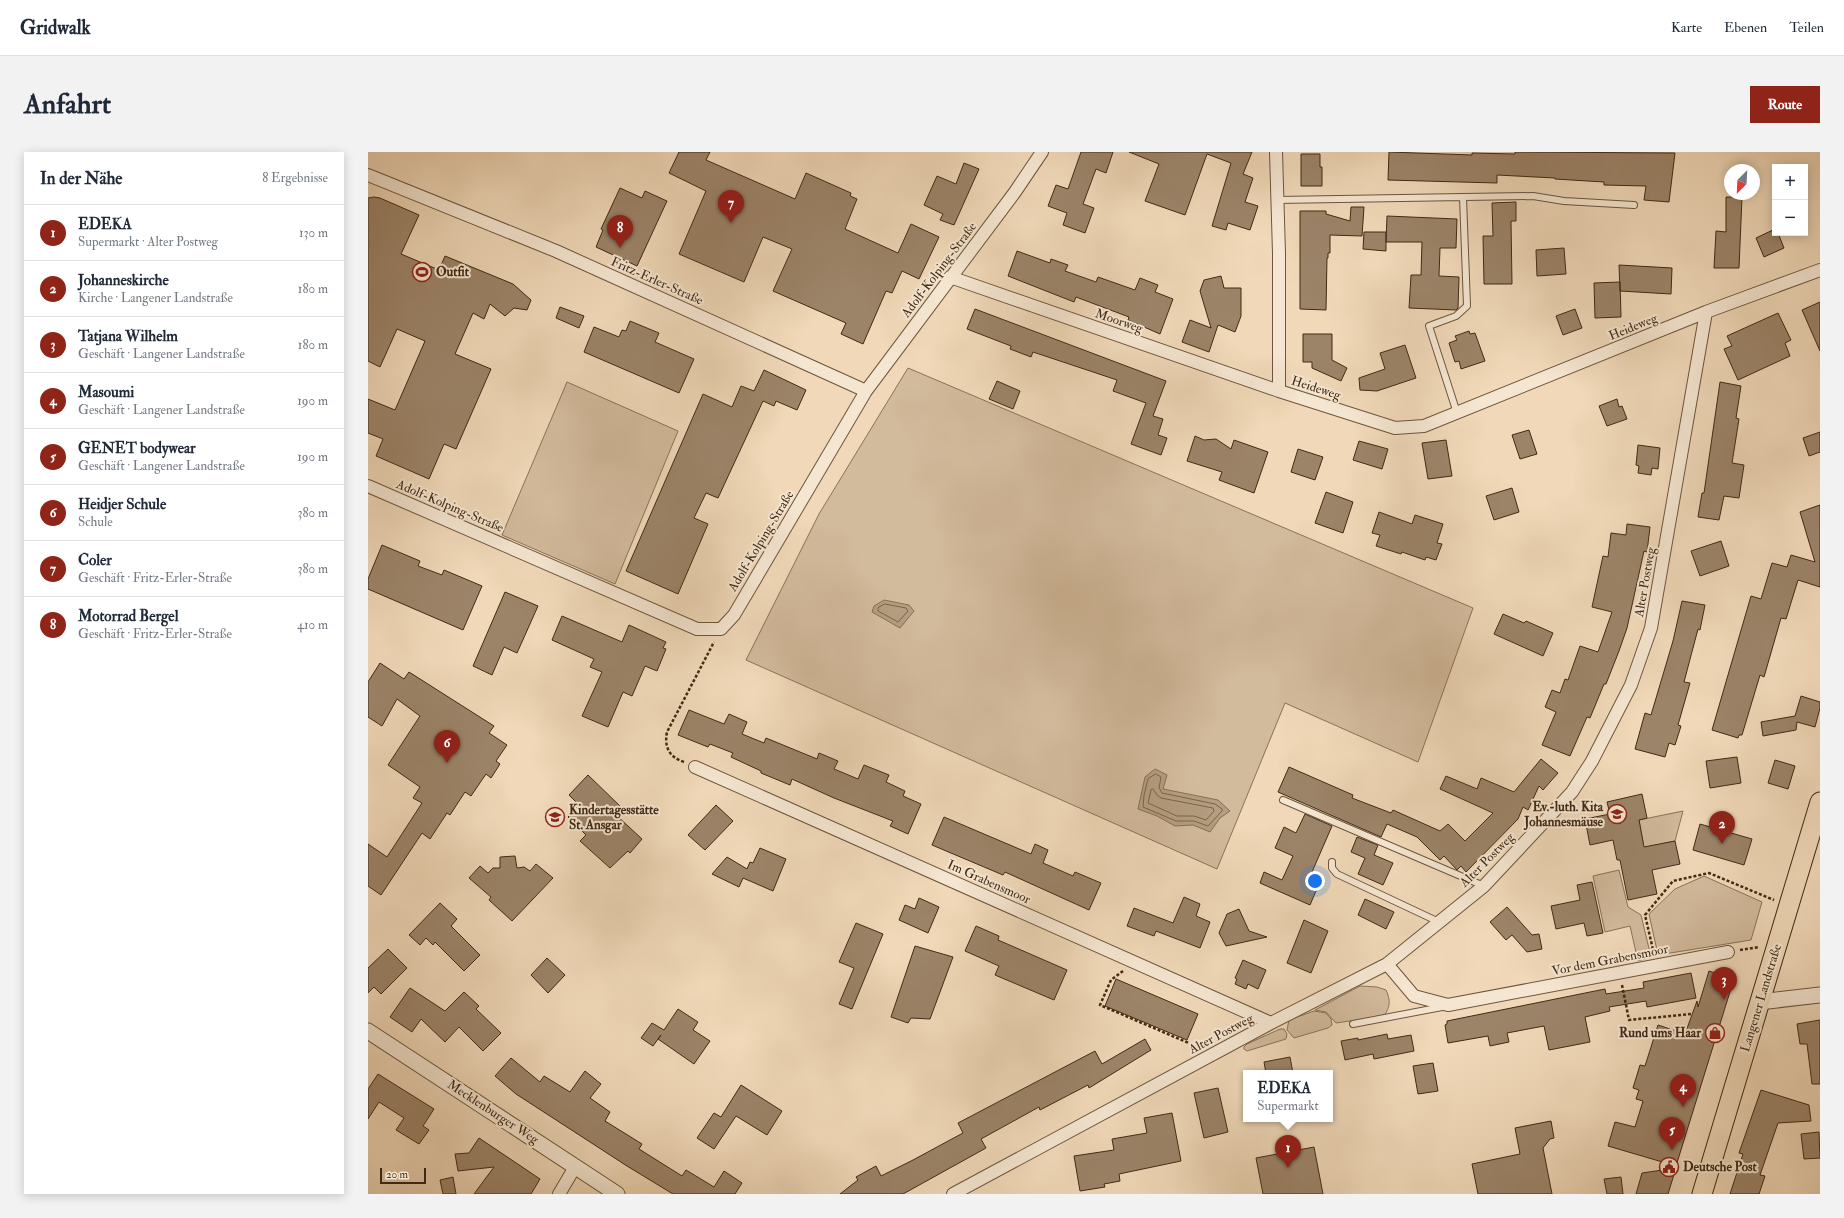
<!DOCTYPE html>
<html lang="de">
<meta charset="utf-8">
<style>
body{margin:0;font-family:"IM FELL Double Pica",serif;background:#f2f2f3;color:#1f2937}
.controls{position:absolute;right:12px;top:12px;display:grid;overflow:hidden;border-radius:0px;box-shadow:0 2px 10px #0003}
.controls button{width:36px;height:36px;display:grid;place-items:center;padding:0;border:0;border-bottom:1px solid #e0e1e3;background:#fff;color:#1f2937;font:20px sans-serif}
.compass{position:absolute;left:1356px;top:12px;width:36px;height:36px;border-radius:50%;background:#fff;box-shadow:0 2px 10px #0003;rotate:204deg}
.scale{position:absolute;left:12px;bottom:10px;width:46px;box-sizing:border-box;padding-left:4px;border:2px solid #412a14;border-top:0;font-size:11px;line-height:14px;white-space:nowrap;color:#412a14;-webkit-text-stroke:3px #f5e6d1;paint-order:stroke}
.you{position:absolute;left:947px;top:729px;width:14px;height:14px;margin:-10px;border:3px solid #fff;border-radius:50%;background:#1a73e8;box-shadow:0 0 0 6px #1a73e833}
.badge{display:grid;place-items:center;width:26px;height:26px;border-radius:50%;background:#8f2418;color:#fff;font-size:13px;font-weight:700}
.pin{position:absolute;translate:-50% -33px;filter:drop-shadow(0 1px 2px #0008)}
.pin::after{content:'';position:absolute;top:21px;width:14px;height:12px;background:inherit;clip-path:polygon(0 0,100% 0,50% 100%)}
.popup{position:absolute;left:875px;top:918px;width:90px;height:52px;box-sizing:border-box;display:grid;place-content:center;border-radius:0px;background:#fff;filter:drop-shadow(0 1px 3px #0005);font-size:13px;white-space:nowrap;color:#747a83}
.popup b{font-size:15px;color:#1f2937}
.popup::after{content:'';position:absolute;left:50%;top:100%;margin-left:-8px;border:8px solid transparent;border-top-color:#fff}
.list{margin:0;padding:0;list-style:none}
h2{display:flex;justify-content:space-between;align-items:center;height:52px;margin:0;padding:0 16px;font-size:17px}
h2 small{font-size:13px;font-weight:400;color:#747a83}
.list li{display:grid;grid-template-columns:26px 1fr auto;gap:12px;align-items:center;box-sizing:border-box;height:56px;padding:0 16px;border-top:1px solid #e0e1e3}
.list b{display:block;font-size:15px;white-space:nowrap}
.list p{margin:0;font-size:13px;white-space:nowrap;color:#747a83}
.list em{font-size:13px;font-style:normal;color:#747a83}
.map{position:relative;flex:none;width:1452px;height:1042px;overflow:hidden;border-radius:0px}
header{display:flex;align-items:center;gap:24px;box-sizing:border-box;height:56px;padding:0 20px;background:#fff;border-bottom:1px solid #e0e1e3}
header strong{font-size:19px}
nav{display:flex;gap:22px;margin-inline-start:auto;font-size:14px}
.intro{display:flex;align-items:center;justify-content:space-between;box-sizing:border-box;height:96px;padding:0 24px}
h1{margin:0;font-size:28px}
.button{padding:10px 18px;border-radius:0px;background:#8f2418;color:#fff;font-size:14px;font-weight:700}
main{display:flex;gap:24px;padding:0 24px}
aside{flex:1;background:#fff;border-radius:0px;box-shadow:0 2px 10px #0003}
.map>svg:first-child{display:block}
.green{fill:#d2ba9c;stroke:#8a7258}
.water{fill:#b49d80;stroke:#866f55}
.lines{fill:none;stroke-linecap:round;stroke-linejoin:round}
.shore{stroke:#7a644a;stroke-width:1}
.building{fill:#9c8469;stroke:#412a14}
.service-casing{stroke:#6d563d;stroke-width:8}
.minor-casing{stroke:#6d563d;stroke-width:14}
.tertiary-casing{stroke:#6d563d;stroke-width:17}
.primary-casing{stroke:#412a14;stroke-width:21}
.path{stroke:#412a14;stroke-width:2.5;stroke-dasharray:3 2;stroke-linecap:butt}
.service{stroke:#f5e6d1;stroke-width:6}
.minor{stroke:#f5e6d1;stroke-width:12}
.tertiary{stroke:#f5e6d1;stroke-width:15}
.primary{stroke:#f0d8b8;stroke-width:19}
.labels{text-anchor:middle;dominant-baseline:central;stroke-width:4;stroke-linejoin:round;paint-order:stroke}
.street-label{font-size:13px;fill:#412a14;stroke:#f5e6d1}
.poi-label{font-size:13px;font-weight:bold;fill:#412a14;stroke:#f5e6d1;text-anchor:start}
</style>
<header>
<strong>Gridwalk</strong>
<nav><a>Karte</a><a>Ebenen</a><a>Teilen</a></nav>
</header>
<div class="intro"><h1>Anfahrt</h1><a class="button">Route</a></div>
<main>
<aside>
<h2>In der Nähe<small>8 Ergebnisse</small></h2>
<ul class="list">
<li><span class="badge">1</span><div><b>EDEKA</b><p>Supermarkt · Alter Postweg</p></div><em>130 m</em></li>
<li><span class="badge">2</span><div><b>Johanneskirche</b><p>Kirche · Langener Landstraße</p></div><em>180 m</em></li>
<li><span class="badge">3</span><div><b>Tatjana Wilhelm</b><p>Geschäft · Langener Landstraße</p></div><em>180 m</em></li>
<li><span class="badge">4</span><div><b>Masoumi</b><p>Geschäft · Langener Landstraße</p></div><em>190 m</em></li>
<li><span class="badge">5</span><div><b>GENET bodywear</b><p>Geschäft · Langener Landstraße</p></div><em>190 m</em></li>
<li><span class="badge">6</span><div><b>Heidjer Schule</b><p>Schule</p></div><em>380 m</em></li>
<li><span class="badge">7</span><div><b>Coler</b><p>Geschäft · Fritz-Erler-Straße</p></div><em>380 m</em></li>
<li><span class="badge">8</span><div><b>Motorrad Bergel</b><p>Geschäft · Fritz-Erler-Straße</p></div><em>410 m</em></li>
</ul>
</aside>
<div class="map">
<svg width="1452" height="1042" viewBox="0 0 1452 1042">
<rect width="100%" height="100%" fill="#f0d8b8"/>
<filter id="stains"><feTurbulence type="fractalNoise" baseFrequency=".005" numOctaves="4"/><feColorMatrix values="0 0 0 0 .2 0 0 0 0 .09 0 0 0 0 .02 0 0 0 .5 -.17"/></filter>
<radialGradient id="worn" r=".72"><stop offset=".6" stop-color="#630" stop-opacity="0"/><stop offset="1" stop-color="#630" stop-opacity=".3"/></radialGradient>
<path class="green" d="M540,216L1105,456L1050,610L917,551L849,717L378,508L451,362Z
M199,230L310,279L247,432L134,383Z
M1315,659L1307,689L1274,696L1275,690L1271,668Z
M1251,718L1260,755L1273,763L1283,805L1270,809L1262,774L1237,780L1225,724Z
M1336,724L1394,750L1383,788L1290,803L1281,762L1307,737Z
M992,834L1009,835L1018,838C1023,849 1022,855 1016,864L968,871L958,860L947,858Z
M946,859L958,861L963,867L964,873L960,876L926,886L919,878L921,868Z
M912,877H916L919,882L918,887L879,899L876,897V895L879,892Z"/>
<path class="water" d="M516,448L541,453L546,459L532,476L504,460L506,454Z
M787,617L799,623L795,637L850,648L862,659L852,666L842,680L825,673L807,674L789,664L770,657L777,625Z"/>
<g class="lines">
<path class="shore" d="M517,452L538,456L540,459L530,470L510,459V456Z
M788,622L793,625L791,636L794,641L847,652L854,657V659L840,674L826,669H808L775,655L776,643L780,627Z
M785,637L789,643L793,646L845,656L846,659L838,668L826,664H809L780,651L783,638Z"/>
</g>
<path class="building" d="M311,0H342L338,8L427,47L438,21L483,41L482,44L489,47L477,77L530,101L543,72L571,85L551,127L534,119L524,141L518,139L495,192L473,182L478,171L405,139L424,97L395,85L376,130L311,102L338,39L301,21Z
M713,0H745L738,21L728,17L715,52L726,56L717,81L695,73L699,61L680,54L688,33L700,37Z
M761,0H884L875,22L885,26L877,50L890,54L882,78L860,71L858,78L844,74L863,11L839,2L817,63L777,49L791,12Z
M1021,0L1104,3V1L1147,2V0L1307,1L1301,50L1276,48L1278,34L1236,33V30L1187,27V26L1129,23V31L1020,28Z
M933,2H952V15H954V34H933Z
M596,11L611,17L586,73L572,68L575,62L556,53L569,24L588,32Z
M252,36L274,46L277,39L299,49L269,114L228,95L235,78L233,77Z
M6,45L12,46L51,63L33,102L71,118L77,104L145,132L163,148L159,158L146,156L137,164L122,152L116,167L105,161L87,202L123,217L88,297L76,292L61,327L8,304L15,287L0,281V247L27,258L57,189L29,177L12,215L0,209V46Z
M1358,45H1374L1371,116H1346L1348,79L1358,80Z
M1148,50V69H1143L1144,132H1116L1115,84H1125L1124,51Z
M983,55H996L994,84L962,83V101H960V106H959L958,158L932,157V59H958V62L982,69Z
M1019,64L1089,67L1088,96H1072L1071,124L1091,125L1090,156L1088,158L1041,156L1043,123H1053L1054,90H1018Z
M1407,77V81H1410L1416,96L1396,105L1388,86Z
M996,80H1018V99L995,97Z
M1196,96L1198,122L1169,124L1168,98Z
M649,99L682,111L683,107L700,113L697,119L728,130L730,125L767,138L772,126L790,133L787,140L805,147L792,182L760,168L761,165L708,145L706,150L640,124Z
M1251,113L1304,116L1303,142L1252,139Z
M853,124L856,136H873V164L867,180L850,173L841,200L814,190L822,168L843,176L832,139L836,128Z
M1252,130L1253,165L1227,166L1226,131Z
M1452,150V199L1434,158Z
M192,155L216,164L211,176L188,166Z
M607,157L798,229L785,264L795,267L790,283L799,286L793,303L763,292L778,251L745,239L749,228L665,200L663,205L642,197L643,194L599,177Z
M1207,157L1214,176L1195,183L1188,164Z
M1410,161L1423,188L1417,191L1422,204L1370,228L1356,197L1364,194L1359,184Z
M262,169L291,181L287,190L326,207L311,241L216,200L226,175L251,185L254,178L258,179Z
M1101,179L1102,182L1107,181L1117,209L1093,217L1091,209L1087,210L1081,191L1089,188L1087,184Z
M935,182H964V208L979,216L973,229L944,216V210H935Z
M1037,193L1048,226L1009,239L992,238L991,226L1017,217L1012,201Z
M396,218L438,238L429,258L408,249L406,254L395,249L350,346L338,341L326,366L340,372L310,442L258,419L335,242L364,255L373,234L386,239Z
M629,229L652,239L645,257L621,247Z
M1352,230L1373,234L1368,266L1371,267L1364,311L1376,313L1371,346L1356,344L1351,368L1330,365L1334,341H1336Z
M1249,247L1251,255L1254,254L1259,267L1239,274L1231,254Z
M1161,278L1169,302L1152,307L1144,283Z
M1452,280V300L1441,304L1435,286Z
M827,284L836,288L848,287L863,297L866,288L900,300L886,341L851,328L854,320L819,309Z
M1078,288L1084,324L1060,327L1054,291Z
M991,289L1020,297L1014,317L985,308Z
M1270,293L1292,296L1290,317L1284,316L1283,323L1270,321L1271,314L1268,313Z
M930,297L955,305L947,328L923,320Z
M1144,336L1151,360L1126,368L1118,344Z
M958,340L985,350L975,381L947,371Z
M1452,353V435L1430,428L1418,467L1413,466L1396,525L1392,523L1374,583H1371L1370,586L1344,578L1383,444L1393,447L1404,411L1419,415L1423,403L1447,410L1432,360Z
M1011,360L1044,372L1047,363L1075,372L1069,391L1074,392L1068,408L1058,405L1057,408L1034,400L1033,402L1008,394L1012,383L1004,381Z
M1259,372L1282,375L1279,400L1276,399L1259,476L1251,499L1238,532H1236L1222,566L1219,565L1202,604L1174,593L1188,560L1177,555L1184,538L1192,541L1197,527L1200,528L1212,494L1230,500L1244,460L1224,455L1235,404L1240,405L1243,381L1258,383Z
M1353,389L1361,414L1332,424L1323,399Z
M14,393L52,409L50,414L74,423L76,418L114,434L95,478L0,437V427Z
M137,440L170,454L149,501L136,495L124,523L105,514Z
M1314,449L1337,453L1332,478L1330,477L1316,530L1322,531L1310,573L1313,574L1307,593L1301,591L1297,605L1267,597L1277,561L1283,563L1305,489Z
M1135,462L1156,471L1158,469L1185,481L1175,504L1126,482Z
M194,464L254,490L261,473L298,490L295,496L298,497L289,519L277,514L264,544L255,540L240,575L214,564L234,520L222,515L226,507L184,488Z
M12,511L36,527L41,520L126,574L121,581L139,593L128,609L132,612L123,626L118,622L103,644L97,640L82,663L79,661L62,687L54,681L13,743L0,734V692L19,705L54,651L45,646L52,635L20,613L52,564L29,547L14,574L0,565V530Z
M1433,544L1452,550V556L1447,575L1429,570L1428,578L1395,584L1393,570L1427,564Z
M321,558L356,572L361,562L379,570L374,582L396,591L398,586L449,607L451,601L470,609L466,617L490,627L496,613L521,623L518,630L537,639L535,644L553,652L540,682L522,674L525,669L466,646L424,627L422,633L393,621V619L363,605L365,601L342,592L340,595L310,583Z
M1369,605L1373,631L1342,636L1338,609Z
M1173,607L1190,621L1175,638L1171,634L1160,658L1155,655L1150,667L1098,720L1093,714L1089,718L1076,704L1072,708L1049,685L1019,672L1013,685L910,640L921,615L985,643L984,646L1023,661L1025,658L1072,679L1080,672L1097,689L1125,661L1072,637L1078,624L1109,637L1113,626L1146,640Z
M1407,608L1427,614L1420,637L1400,631Z
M220,623L253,655L247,662L274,687L262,701L260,699L242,716L212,689L218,683L200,665L211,653L201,643Z
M1274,642L1279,666L1271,668L1276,695L1307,689L1312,712L1284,718L1289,742L1260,748L1252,708H1249L1245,688L1222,693L1217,667L1242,662L1239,650Z
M348,653L365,669L337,698L320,683Z
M937,662L964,674L944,720L954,725L942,753L892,731L896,720L914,728L925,704L907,696L916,675L928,681Z
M576,665L663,702L667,692L680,698L675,711L705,724L707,720L733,731L721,758L637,720L635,723L564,693Z
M1332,672L1384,687L1376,713L1325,698Z
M989,685L1010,693L1006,703L1025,711L1015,733L990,722L997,706L983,700Z
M392,696L418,707L405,739L375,726L371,735L344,722L359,705L379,717L382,710L385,711Z
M147,704L149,716L156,715L162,719L168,712L185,726L144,769L121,748L123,745L101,726L112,714L120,721L125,716H132V705Z
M1224,730L1235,781L1219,784L1216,771L1188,777L1183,754L1212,748L1209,733Z
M816,745L832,752L828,764L842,770L832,796L788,779L786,784L759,774L766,756L805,771Z
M551,746L571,755L560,781L531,768L537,753L547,757Z
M997,747L1026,760L1018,777L990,763Z
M72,751L89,767L83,774L112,803L96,819L67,790L65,793L58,786L52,793L41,783Z
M1139,755L1164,783L1171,782L1174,797L1159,800L1144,783L1138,788L1122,770Z
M871,757L881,779L899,785L858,794L851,781L859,762Z
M936,768L960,779L943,821L919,811Z
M488,771L515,782L484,857L471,852L486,816L471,810Z
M608,774L631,784L630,788L699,818L686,848L627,823L631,814L597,799Z
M547,794L585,805L562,867L543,866L540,871L523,865Z
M20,797L39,816L13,842L6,835L0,841V816Z
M179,806L197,823L180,841L163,823Z
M875,808L898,818L890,837L880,832L878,837L867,832L869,827L867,826Z
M1341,819L1360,825L1359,828L1365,830L1308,1014L1240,994L1247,970L1267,975L1275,949L1268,947L1271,938L1265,936L1272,913L1277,914L1290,873L1317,882L1329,849L1330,855Z
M1323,821L1328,846L1279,855L1278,849L1241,855L1242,859L1217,865L1222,890L1181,898L1176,874L1139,881L1141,890L1122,894L1120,884L1080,891L1077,873L1079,872V869L1237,837L1238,842L1276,836L1275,830Z
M748,827L830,862L819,888L737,854Z
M42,836L77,859L96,840L111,854L108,857L133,881L115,899L91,875L77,890L53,867L44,880L22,865Z
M310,857L330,870L325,878L342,889L326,912L290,887L293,883L285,894L273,886L284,871L296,878Z
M1452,868V932H1444L1439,892H1432L1429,872Z
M1019,882L1020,887L1043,883L1046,899L1006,907L1005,902L977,908L973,889L990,886V888Z
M777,887L783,898L721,936L720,933L672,958L671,955L613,987L618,996L535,1042H472L490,1028L488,1025L508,1014L513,1024L545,1008L595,981L590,971L727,899L734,912Z
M922,905L925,921H898L896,910Z
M143,906L172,930L176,924L202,940L217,919L233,932L222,946L242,960L237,969L274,992L271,997L314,1024L318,1018L346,1035L356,1019L374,1031L367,1042H305L259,1014L148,942L127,924Z
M1065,911L1070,939L1050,942L1045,914Z
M10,922L66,957L55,974L61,978L51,992L28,978L36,966L11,950L0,967V937Z
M373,933L414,959L399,983L368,964L346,997L329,986L346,961L353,965Z
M850,936L860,980L836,986L826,941Z
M1393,938L1441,953L1443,969L1410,971L1392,1023L1397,1024L1391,1042H1362L1375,1002L1371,1001Z
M804,961L813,1009L751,1022L752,1029L736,1032L737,1035L712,1039L706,1004L746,998L744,987L779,981L776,966Z
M1183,969L1186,986L1182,987L1175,996L1184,1042H1110L1104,1012L1152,1002L1147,976Z
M1451,980L1452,1006L1436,1007L1433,982Z
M111,986L172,1027L163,1042H106L126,1015L90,1019L87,1002L101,1001Z
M946,995L955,1042H895L888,1006Z
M1308,1016L1300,1042H1268L1274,1021Z
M85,1025L88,1042H75L72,1028Z
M1253,1025L1255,1042H1239L1236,1027Z"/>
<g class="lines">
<defs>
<path id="service" d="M909,48L1165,44L1196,49L1266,53
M1089,261L1061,174L1088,164L1099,154L1095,45
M915,648L1116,734
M964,710V716L969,722L1071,770
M985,872L1074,855"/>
<path id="minor" d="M908,0L911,101V239L1027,276L1056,274L1338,160L1452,118
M0,23L188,99L498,239
M582,125L911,239
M0,334L329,477H353L366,463L498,239L647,40L674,0
M327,615L903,871
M1019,812L1046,844L1080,853L1360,800
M191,1042L207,1015
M585,1042L903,871L1019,812L1116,734L1204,640L1224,609L1263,533L1283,476L1338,160"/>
<path id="tertiary" d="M1391,850L1452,843
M0,879L249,1042"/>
<path id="primary" d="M1334,1042L1452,650"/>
</defs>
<use href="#service" class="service-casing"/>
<use href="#minor" class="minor-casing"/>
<use href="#tertiary" class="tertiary-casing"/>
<use href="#primary" class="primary-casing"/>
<path class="path" d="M316,610C301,605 296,595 299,580L346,490
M1372,798L1391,795
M1286,802L1277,763L1305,729L1341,721L1406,748
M755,819L743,828L732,853L830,895
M1254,833L1261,868L1323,862"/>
<use href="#service" class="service"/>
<use href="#minor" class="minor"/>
<use href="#tertiary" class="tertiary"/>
<use href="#primary" class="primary"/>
</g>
<defs>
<symbol id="stadium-ring" viewBox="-11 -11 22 22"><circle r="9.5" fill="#f5e6d1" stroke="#8f2418" stroke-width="1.5"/><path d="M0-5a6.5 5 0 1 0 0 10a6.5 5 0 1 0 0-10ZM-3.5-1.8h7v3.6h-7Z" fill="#8f2418"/></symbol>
<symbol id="school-ring" viewBox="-11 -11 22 22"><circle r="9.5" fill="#f5e6d1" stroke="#8f2418" stroke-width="1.5"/><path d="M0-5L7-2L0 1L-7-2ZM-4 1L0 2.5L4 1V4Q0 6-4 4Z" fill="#8f2418"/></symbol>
<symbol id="shop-ring" viewBox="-11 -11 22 22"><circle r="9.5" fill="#f5e6d1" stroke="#8f2418" stroke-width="1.5"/><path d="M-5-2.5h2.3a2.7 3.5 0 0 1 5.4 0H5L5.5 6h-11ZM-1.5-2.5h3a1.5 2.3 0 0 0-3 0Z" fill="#8f2418"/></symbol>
<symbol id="civic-ring" viewBox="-11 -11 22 22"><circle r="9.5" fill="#f5e6d1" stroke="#8f2418" stroke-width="1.5"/><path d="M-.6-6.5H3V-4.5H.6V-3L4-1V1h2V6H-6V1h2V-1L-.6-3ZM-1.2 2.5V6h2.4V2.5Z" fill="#8f2418"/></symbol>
</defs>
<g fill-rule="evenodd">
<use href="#stadium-ring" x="43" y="109" width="22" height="22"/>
<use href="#school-ring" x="1238" y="651" width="22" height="22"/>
<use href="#school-ring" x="176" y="654" width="22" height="22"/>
<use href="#shop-ring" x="1336" y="870" width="22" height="22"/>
<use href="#civic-ring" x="1290" y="1004" width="22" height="22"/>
</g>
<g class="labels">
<g class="street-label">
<text transform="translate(571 118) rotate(-53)">Adolf-Kolping-Straße</text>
<text transform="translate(289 129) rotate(24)">Fritz-Erler-Straße</text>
<text transform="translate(751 169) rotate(19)">Moorweg</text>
<text transform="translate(1265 175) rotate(-22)">Heideweg</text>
<text transform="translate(948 236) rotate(18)">Heideweg</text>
<text transform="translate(82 354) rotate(23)">Adolf-Kolping-Straße</text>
<text transform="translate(393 389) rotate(-59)">Adolf-Kolping-Straße</text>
<text transform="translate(1277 430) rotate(-80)">Alter Postweg</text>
<text transform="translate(1119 708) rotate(-45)">Alter Postweg</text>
<text transform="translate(621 730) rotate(24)">Im Grabensmoor</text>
<text transform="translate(1242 808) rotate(-11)">Vor dem Grabensmoor</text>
<text transform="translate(1393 846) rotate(-73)">Langener Landstraße</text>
<text transform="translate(853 882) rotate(-28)">Alter Postweg</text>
<text transform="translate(125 960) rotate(33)">Mecklenburger Weg</text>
</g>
<g class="poi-label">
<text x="68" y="120">Outfit</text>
<text x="1235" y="655" text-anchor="end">Ev.-luth. Kita<tspan x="1235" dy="15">Johannesmäuse</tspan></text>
<text x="201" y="658">Kindertagesstätte<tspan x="201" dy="15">St. Ansgar</tspan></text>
<text x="1333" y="881" text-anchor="end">Rund ums Haar</text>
<text x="1315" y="1015">Deutsche Post</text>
</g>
</g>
<rect width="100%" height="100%" filter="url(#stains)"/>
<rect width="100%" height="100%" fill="url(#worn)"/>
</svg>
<div class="controls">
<button>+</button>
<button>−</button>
</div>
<svg class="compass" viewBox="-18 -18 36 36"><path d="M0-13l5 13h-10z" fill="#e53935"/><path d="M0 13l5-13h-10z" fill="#747a83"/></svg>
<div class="scale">20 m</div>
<div class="you"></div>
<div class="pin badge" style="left:920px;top:1016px">1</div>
<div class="popup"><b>EDEKA</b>Supermarkt</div>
<div class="pin badge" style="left:1354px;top:692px">2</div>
<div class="pin badge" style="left:1356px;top:848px">3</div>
<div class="pin badge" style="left:1315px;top:955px">4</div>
<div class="pin badge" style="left:1304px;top:998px">5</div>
<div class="pin badge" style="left:79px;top:611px">6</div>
<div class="pin badge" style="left:363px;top:71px">7</div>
<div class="pin badge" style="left:252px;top:96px">8</div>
</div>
</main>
